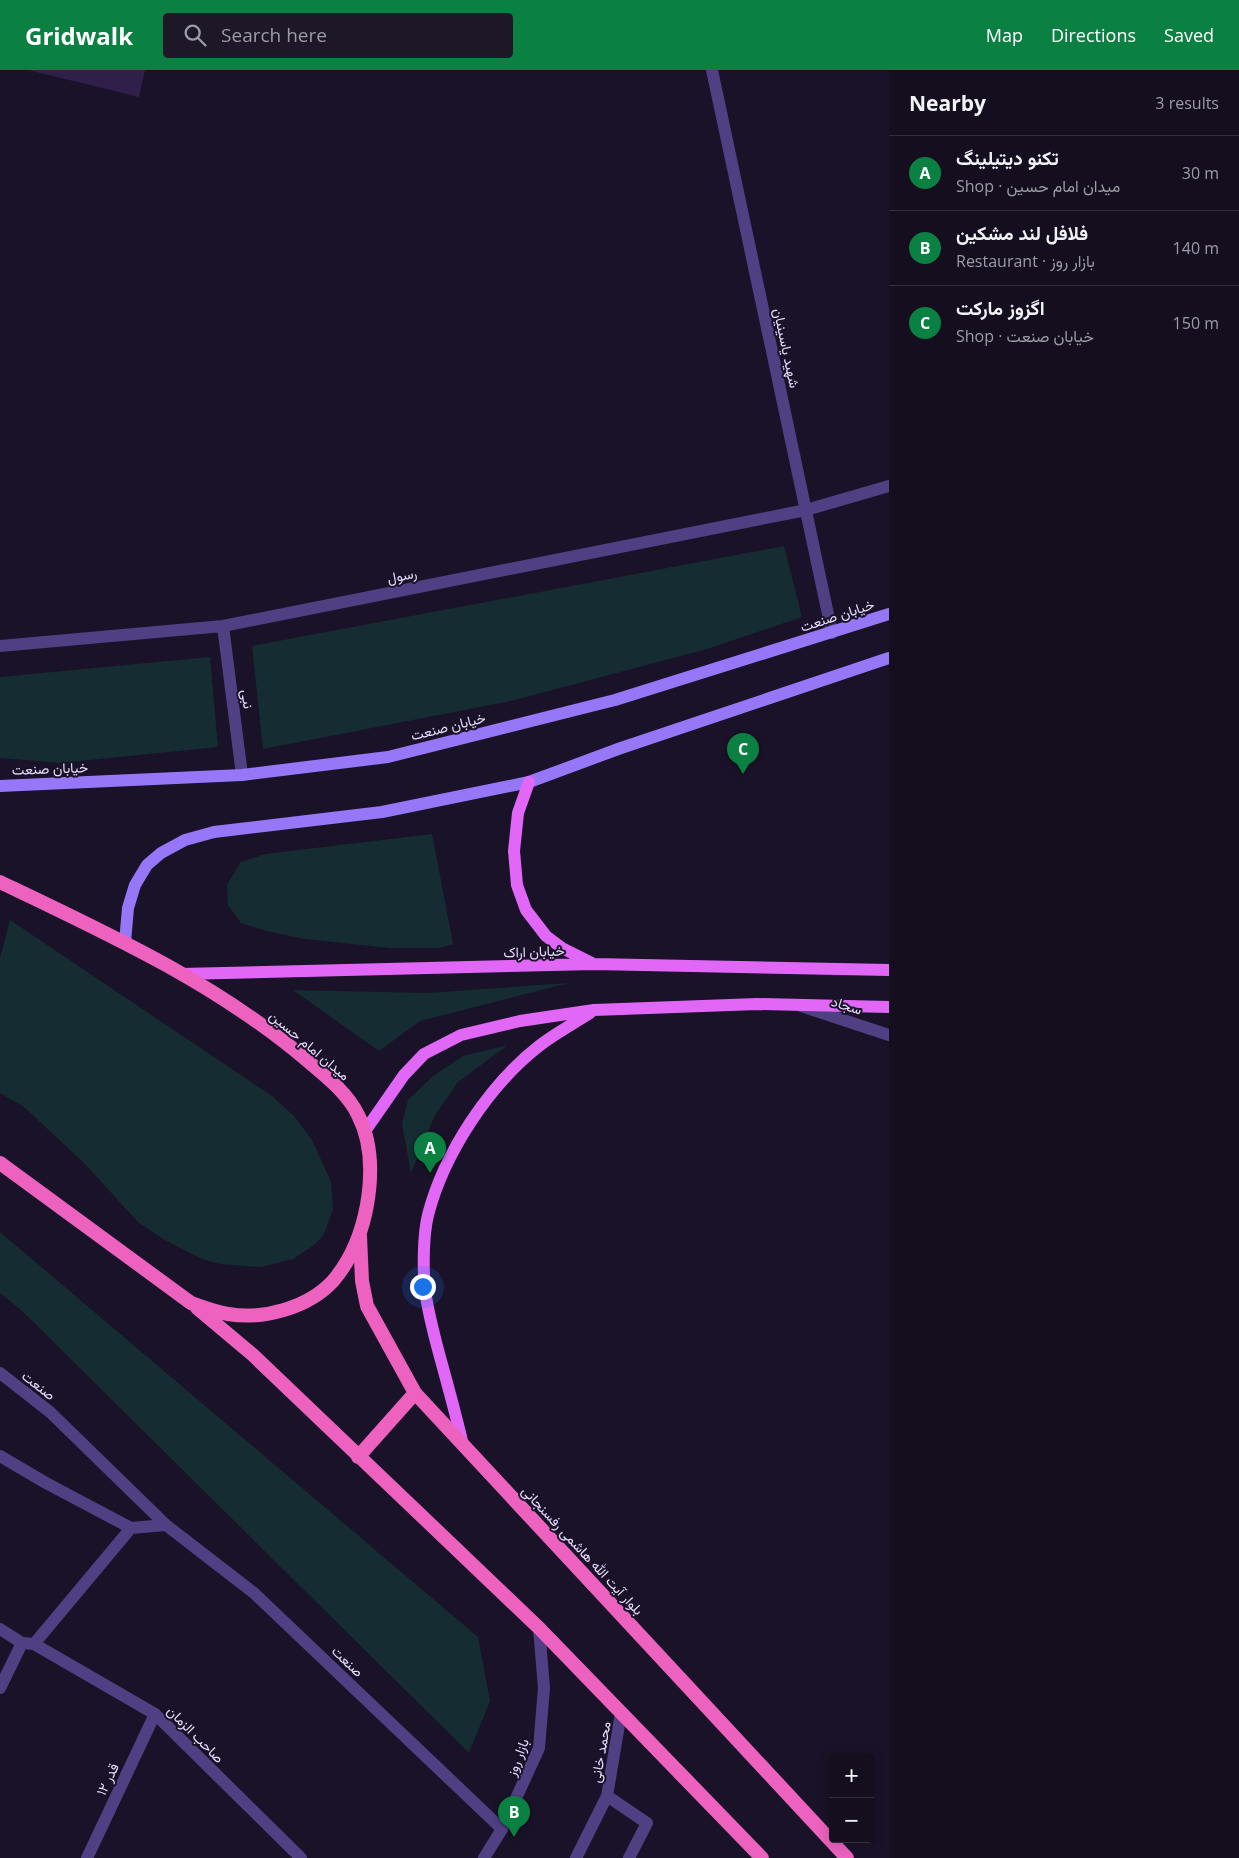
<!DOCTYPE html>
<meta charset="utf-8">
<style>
body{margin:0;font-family:"Open Sans",Vazirmatn,sans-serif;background:#1d1727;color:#f1f3f6}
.controls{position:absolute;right:15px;bottom:15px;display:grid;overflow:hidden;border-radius:5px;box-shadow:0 2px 12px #0003}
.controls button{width:45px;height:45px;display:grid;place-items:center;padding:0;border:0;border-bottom:1px solid #332e3c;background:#140e1e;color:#f1f3f6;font:25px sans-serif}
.you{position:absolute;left:422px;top:1216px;width:18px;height:18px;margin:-12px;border:4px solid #fff;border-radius:50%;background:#1a73e8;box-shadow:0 0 0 8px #1a73e833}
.badge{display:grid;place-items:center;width:32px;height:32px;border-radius:50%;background:#0b8043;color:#fff;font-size:16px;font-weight:700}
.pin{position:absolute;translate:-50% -41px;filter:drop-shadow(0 1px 2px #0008)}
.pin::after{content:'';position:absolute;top:26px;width:18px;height:15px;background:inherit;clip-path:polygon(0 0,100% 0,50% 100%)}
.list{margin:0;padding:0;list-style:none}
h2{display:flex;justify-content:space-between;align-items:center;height:65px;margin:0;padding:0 20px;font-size:21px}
h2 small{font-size:16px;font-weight:400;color:#9d9ca4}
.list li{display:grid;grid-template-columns:32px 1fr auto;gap:15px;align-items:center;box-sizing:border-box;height:75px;padding:0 20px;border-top:1px solid #332e3c}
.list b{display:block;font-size:19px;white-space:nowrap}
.list p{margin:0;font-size:16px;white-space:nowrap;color:#9d9ca4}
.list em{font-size:16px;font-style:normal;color:#9d9ca4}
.icon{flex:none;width:28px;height:28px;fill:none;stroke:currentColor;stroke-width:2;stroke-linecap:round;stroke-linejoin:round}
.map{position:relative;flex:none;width:889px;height:1788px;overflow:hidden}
header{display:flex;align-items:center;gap:30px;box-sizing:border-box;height:70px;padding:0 25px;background:#0b8043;color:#fff}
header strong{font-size:24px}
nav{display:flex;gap:28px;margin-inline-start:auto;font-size:18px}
.search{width:350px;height:45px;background:#1d1727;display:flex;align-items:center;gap:12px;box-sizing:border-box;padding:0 18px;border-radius:5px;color:#9d9ca4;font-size:19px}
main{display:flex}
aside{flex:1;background:#140e1e}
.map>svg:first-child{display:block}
.green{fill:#152c32}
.building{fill:#301f48}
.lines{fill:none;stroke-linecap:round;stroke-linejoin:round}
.service{stroke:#513f84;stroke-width:12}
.minor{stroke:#513f84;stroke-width:12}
.tertiary{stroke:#513f84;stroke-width:12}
.secondary{stroke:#9677f8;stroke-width:12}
.primary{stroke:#e168f7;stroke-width:12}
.trunk{stroke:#ec62be;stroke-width:14}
.labels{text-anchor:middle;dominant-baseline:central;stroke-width:4;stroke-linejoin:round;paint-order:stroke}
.street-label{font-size:14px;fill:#e6dafd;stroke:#1a1228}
</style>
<header>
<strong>Gridwalk</strong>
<div class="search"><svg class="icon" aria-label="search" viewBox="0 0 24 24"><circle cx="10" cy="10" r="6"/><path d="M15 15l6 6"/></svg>Search here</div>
<nav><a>Map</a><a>Directions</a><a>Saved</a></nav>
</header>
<main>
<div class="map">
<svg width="889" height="1788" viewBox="0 0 889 1788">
<rect width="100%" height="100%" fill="#1a1228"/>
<path class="green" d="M784,476L802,547L707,579L511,631L263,679L252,576Z
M210,587L218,677L60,693L0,688V607Z
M432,764L453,874L439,878H390L304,869L263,860L241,853L228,835L227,815L241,792L265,784Z
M10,850L272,1026L294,1046L312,1070L331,1112L333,1139L326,1159L322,1167L314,1175L293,1189L261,1197L220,1194L202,1189L163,1169L138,1152L84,1093L24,1037L0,1023V888Z
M569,913L420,951L379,981L293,920L427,923Z
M508,975L458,1012L435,1045L411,1103L402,1054L408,1030L433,1006L463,986Z
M0,1162L478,1567L490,1631L469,1683L21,1240L0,1223Z"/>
<path class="building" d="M28,0H145L139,27Z"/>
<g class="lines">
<path class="service" d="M223,556L242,705
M0,576L223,556L806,440"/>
<path class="minor" d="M712,0L832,563
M806,440L889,416
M0,1303L50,1342L166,1455
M0,1386L46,1413L131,1458L166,1455L254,1523L502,1759
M34,1574L131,1458
M0,1618L22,1573
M607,1726L647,1753L629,1788
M87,1788L155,1644
M576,1788L607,1726L621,1643"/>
<path class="tertiary" d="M801,936L889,965
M0,1559L22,1573L34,1574L155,1644L301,1788
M484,1788L502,1759L539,1678L544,1618L539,1558"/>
<path class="secondary" d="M0,716L242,705L388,687L615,630L889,544
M125,872L128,838L135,815L147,795L161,783L185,770L214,762L382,742L529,712L621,678L889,588"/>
<path class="primary" d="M529,712L518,743L514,781L517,815L526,840L546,866L562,878L592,893
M181,904L594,894L889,900
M365,1061L404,1005L424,984L461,965L520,951L594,940L757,934L889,937
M463,1375C456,1345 448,1316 440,1287C434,1265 428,1242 425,1220C423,1198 423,1166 428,1145C444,1083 489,1015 539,976C554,964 573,954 590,943"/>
<path class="trunk" d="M0,812C107,863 218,914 309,992C327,1007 348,1024 358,1045C372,1072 372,1106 367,1135C362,1162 351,1190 333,1211C308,1238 263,1250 228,1244C215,1242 203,1237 191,1233L0,1093
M360,1166L362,1211L367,1236L415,1323L847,1788
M197,1238L253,1285L539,1558L762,1788
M358,1387L415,1323"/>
</g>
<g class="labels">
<g class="street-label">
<text transform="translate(787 278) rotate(78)">شهید یاسینیان</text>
<text transform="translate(402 505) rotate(-11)">رسول</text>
<text transform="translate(837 545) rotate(-18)">خیابان صنعت</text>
<text transform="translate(248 629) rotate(83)">نبی</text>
<text transform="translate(448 656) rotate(-14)">خیابان صنعت</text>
<text transform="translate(50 698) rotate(-2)">خیابان صنعت</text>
<text transform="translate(534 881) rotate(-2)">خیابان اراک</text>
<text transform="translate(847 935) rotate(18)">سجاد</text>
<text transform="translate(310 975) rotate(40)">میدان امام حسین</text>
<text transform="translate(39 1315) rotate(38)">صنعت</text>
<text transform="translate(583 1480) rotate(47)">بلوار آیت الله هاشمی رفسنجانی</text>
<text transform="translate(348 1591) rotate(44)">صنعت</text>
<text transform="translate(196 1664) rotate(45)">صاحب الزمان</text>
<text transform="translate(600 1682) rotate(-80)">محمد خانی</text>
<text transform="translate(517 1687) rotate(-69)">بازار روز</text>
<text transform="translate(107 1709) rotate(-65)">قدر ۱۲</text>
</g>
</g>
</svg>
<div class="controls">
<button>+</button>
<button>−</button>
</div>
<div class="you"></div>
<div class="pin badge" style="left:430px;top:1103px">A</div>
<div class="pin badge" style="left:514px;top:1767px">B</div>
<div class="pin badge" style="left:743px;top:704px">C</div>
</div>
<aside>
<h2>Nearby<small>3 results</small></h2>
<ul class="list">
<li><span class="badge">A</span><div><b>تکنو دیتیلینگ</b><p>Shop · میدان امام حسین</p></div><em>30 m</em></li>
<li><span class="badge">B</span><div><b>فلافل لند مشکین</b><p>Restaurant · بازار روز</p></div><em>140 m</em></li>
<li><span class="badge">C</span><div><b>اگزوز مارکت</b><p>Shop · خیابان صنعت</p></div><em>150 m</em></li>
</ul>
</aside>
</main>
